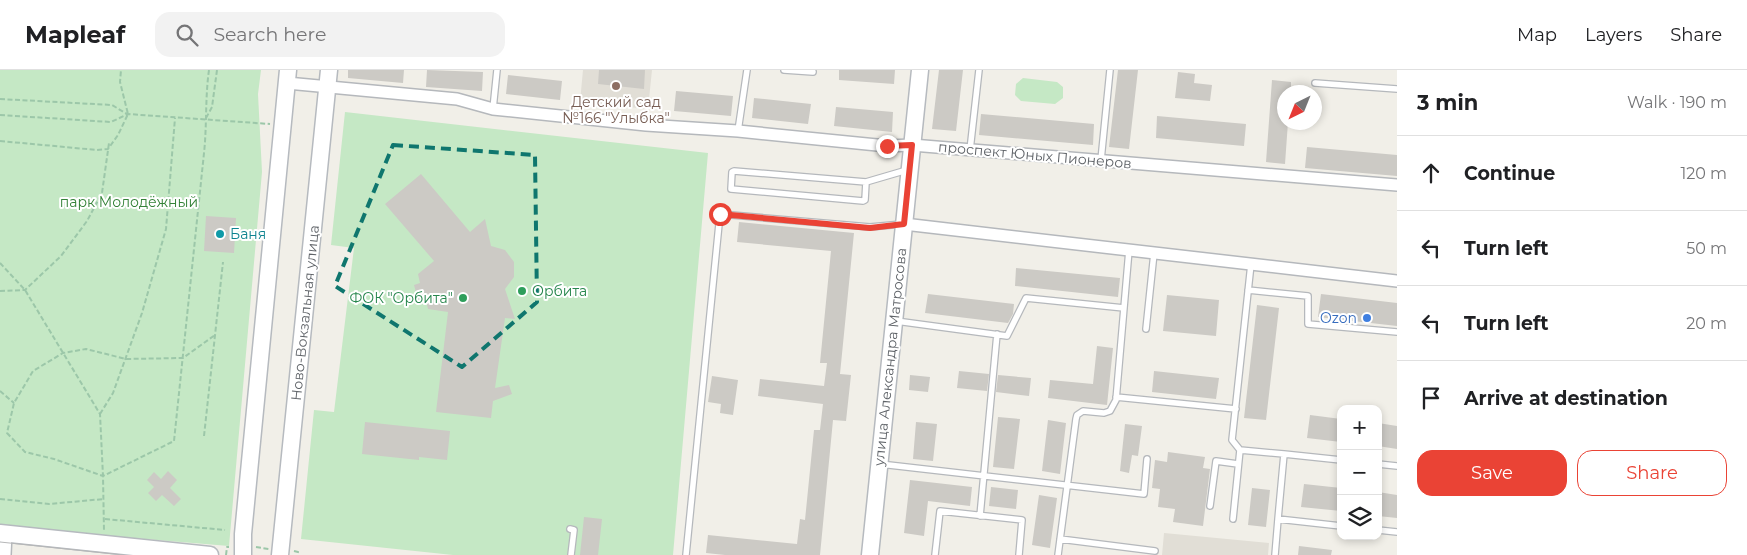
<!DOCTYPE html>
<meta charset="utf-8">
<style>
body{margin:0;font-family:Montserrat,sans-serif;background:#f2f2f2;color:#202124}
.controls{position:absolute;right:15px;bottom:15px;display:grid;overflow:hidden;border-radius:10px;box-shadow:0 2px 8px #0003}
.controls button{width:45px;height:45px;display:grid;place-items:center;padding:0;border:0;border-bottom:1px solid #e0e0e0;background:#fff;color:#202124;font:25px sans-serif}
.compass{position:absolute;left:1277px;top:15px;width:45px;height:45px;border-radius:50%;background:#fff;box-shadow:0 2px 8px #0003;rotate:223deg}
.stop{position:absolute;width:15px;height:15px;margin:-11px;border:4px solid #ea4335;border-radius:50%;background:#fff}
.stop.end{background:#ea4335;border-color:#fff;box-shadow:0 1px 5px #0008}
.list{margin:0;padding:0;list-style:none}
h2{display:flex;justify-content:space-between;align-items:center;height:65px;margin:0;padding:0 20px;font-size:21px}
h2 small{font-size:16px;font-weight:400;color:#757577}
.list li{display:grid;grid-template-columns:32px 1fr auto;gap:15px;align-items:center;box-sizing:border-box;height:75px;padding:0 20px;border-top:1px solid #e0e0e0}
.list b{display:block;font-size:19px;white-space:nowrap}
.list em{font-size:16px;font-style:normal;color:#757577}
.actions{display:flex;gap:10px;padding:15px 20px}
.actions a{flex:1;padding:11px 0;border:1px solid #ea4335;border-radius:15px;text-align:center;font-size:18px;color:#ea4335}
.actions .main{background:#ea4335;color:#fff}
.icon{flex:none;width:28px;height:28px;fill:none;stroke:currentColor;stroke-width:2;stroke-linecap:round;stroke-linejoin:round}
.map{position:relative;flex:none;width:1397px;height:485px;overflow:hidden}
header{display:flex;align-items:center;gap:30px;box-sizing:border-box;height:70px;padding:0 25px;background:#fff;border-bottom:1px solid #e0e0e0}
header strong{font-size:24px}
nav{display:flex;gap:28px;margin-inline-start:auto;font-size:18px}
.search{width:350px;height:45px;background:#f2f2f2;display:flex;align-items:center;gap:12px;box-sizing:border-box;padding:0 18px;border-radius:15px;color:#757577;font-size:19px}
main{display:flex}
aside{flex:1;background:#fff}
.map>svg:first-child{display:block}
.education{fill:#e1ded6}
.green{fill:#c5e8c5}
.building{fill:#cccac5}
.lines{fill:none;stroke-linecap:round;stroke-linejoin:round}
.lane-casing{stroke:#b5b8bc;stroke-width:8}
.street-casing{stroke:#b5b8bc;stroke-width:14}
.secondary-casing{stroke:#b6babf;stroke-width:19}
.path{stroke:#9cc7a9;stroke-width:2;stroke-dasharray:5 2.5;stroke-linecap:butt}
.lane{stroke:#fff;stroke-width:5.5}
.street{stroke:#fff;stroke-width:11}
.secondary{stroke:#fff;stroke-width:16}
.tram{stroke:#b6b7b8;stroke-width:1}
.route{stroke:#ea4335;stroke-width:6}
.marked{fill:none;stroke:#0f766e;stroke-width:4;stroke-dasharray:10 6;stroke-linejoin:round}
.education-dot{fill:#8d6e63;stroke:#fff;stroke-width:2}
.culture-dot{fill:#0f9aa8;stroke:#fff;stroke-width:2}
.leisure-dot{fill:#2e9e5b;stroke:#fff;stroke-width:2}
.shop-dot{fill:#3f7fe0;stroke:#fff;stroke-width:2}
.labels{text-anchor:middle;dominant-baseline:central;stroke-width:4;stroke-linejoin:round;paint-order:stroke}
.education-label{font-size:14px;fill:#785e54;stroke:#fff}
.street-label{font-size:14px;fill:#5f6368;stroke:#fff}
.park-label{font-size:14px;fill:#348238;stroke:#fff}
.culture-label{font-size:14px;fill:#0d838f;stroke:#fff;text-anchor:start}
.leisure-label{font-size:14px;fill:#27864d;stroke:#fff;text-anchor:start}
.shop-label{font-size:14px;fill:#366cbe;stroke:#fff;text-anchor:end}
</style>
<header>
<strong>Mapleaf</strong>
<div class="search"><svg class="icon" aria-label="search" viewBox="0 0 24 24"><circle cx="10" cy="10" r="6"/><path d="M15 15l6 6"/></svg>Search here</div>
<nav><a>Map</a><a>Layers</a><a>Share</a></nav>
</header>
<main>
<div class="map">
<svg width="1397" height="485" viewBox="0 0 1397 485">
<rect width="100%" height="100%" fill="#f1efe8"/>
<path class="education" d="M583,0H652L648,39L580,32Z
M1164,463L1269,473L1268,485H1162Z"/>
<path class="green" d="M0,0H261L258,24L262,102L229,476L0,457Z
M1023,8L1057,12L1063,17V28L1055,34L1021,31L1015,25L1016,14Z
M345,42L708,83L673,485H453L301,469L314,340L334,342L354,178L331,175Z"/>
<path class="building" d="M348,0H404L403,13L348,8Z
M427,0L483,2L482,21L426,17Z
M599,0H645L644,19L598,14Z
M839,0H895L894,14L839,10Z
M939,0H963L956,61L932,59Z
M1118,0H1138L1129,79L1109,77Z
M1178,2L1195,4L1194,13L1212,15L1210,31L1175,28Z
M508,5L562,11L560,30L506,24Z
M1272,10L1291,12V22H1284V52H1288L1285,94L1266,92Z
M676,21L733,26L731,46L674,41Z
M754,28L811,34L808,54L752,48Z
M836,37L893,42L892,62L834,56Z
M981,44L1094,54L1093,75L979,65Z
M1157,46L1246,54L1244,76L1156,68Z
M1307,77L1397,85V106L1305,98Z
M421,104L470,162L485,149L491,176L505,180L514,192V207L505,219L515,249L505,248L495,318L509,315L512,324L493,331L491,348L436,342L448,242L428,239L426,231L419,233L414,215L420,213L418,204L434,191L385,134Z
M206,146L236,148L234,183L204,181Z
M739,152L854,163L840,304L851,305L846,351L833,350L820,485H725L706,483L708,465L797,474L800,449L805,450L814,360H820L823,334L758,326L760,309L824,316L827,293H820L831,181L737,172Z
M1016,198L1120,208L1118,227L1015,216Z
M928,224L1014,234L1013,244L1008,253L925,243Z
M1321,224L1397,233V256L1318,247Z
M1167,225L1219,230L1216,266L1163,261Z
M1257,235L1279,238L1266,350L1244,348Z
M1097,276L1113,278L1107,335L1048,328L1050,310L1093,314Z
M959,301L989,304L987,321L957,318Z
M1154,301L1219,308L1216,329L1152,322Z
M910,305L930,307L928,322L909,320Z
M998,305L1031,308L1029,326L996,322Z
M712,306L738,310L733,345L720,343L721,334L708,332Z
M1310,345L1341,349V372L1307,368Z
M998,347L1020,349L1014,399L993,397Z
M1048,350L1066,353L1060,404L1042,401Z
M365,352L450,361L447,390L419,387V390L362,384Z
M916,352L937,354L933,391L913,389Z
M1378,353L1397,356V379L1378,376Z
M1125,354L1142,356L1138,386L1132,385L1129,403L1120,401Z
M1168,382L1205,387L1203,398L1210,399L1203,456L1173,452L1175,439L1158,437L1160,419L1152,418L1155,390L1167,392Z
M168,401L177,410L170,418L181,429L174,436L162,425L156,431L148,423L154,417L147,410L154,402L161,409Z
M910,410L972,417L970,436L928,431L924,466L904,463Z
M1304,414L1341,418V441L1301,437Z
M991,417L1018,420L1016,439L989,436Z
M1252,418L1270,420L1266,457L1248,455Z
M1378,422L1397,425V448L1378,446Z
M1039,425L1057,428L1050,478L1032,475Z
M584,447L602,449L598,485H580Z
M1299,476L1332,480L1331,485H1298Z"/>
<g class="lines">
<defs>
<path id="lane" d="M784,0L813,2
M1315,13L1397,19
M493,39L497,0
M738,61L747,0
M970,80L979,0
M1101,90L1110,0
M866,112L865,130L863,131L731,119L732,102L734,101L866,112L907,100
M1251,194L1232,370L1240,380L1284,384
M1248,220L1308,226V254L1397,262
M896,251L1007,266L1026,228L1124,238
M1146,259L1154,183
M1116,327L1236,339
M1341,390L1284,384L1278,449L1341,456
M880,394L1144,424L1147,389
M1378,394L1397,396
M1210,436L1216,391L1238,394
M980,446L997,264
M1233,449L1240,380
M570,459L574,460L571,485
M1378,460L1397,462
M1060,469L1155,481
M686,485L720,144L870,157L902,154
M935,485L940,441L1022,450L1019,485
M1058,485L1076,349L1077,345L1083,341L1104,343L1110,341L1116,330L1129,180
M1275,485L1278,449"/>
<path id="street" d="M287,13L457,29L493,39L646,55L738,61L887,76L912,75L1397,115
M904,154L1397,211
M5,485L6,463"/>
<path id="secondary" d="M0,463L210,485
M243,485V464L288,0
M280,485L329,0
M870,485L920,0"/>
</defs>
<use href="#lane" class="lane-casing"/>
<use href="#street" class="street-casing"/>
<use href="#secondary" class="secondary-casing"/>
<path class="path" d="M209,0C205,28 207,56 204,83C194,179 184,275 174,371L103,406L54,389L25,382L7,363L14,333L33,301L63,283L86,279L126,289L183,288L215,265
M0,29L112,35L127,44
M0,45L111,52L128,44L270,54
M206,48L212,37L217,0
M0,71L97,80L108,79L118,65L128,44L120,12L121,0
M0,193L25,220L100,344L103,406L104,461
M0,221L25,220L61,186L87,151L102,123L109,73
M0,321L14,333
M100,344L113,323L142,243L166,159L175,48
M204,366L223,192
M0,429L49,434L104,429
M105,449L225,460
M256,477L269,479
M294,481L298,482L297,485
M226,485L227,477H229"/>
<use href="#lane" class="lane"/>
<use href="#street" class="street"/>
<use href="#secondary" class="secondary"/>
<path class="tram" d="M0,472L123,485"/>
</g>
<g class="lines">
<path class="route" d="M720,144L870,158L904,154L912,75L887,76"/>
</g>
<path class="marked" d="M393,75L535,85L537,232L462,297L335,216Z"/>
<circle class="education-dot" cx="616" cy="16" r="5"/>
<circle class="culture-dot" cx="220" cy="164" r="5"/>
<g class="leisure-dot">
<circle cx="522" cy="221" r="5"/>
<circle cx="463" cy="228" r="5"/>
</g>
<circle class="shop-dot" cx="1367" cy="248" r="5"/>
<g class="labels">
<g class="education-label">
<text x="616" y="32">Детский сад<tspan x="616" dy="16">№166 "Улыбка"</tspan></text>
</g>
<g class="street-label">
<text transform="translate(1035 85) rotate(5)">проспект Юных Пионеров</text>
<text transform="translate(305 243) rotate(-84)">Ново-Вокзальная улица</text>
<text transform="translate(890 287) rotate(-84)">улица Александра Матросова</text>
</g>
<g class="park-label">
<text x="129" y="132">парк Молодёжный</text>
</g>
<g class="culture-label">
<text x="230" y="164">Баня</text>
</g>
<g class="leisure-label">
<text x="532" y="221">Орбита</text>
<text x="453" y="228" text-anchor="end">ФОК "Орбита"</text>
</g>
<g class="shop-label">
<text x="1357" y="248">Ozon</text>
</g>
</g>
</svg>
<div class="controls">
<button>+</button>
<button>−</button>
<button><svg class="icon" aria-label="layers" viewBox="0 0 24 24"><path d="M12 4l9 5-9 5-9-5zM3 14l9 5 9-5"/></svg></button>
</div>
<svg class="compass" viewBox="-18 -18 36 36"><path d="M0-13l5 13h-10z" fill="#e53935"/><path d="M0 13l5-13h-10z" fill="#757577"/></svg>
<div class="stop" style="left:720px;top:144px"></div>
<div class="stop end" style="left:887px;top:76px"></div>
</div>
<aside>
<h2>3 min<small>Walk · 190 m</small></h2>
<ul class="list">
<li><svg class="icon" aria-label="ahead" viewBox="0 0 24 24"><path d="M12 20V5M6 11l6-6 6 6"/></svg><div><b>Continue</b></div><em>120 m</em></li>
<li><svg class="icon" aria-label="left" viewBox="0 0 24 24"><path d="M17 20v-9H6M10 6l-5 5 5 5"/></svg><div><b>Turn left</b></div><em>50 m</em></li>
<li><svg class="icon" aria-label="left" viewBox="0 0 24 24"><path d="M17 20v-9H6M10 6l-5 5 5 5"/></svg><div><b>Turn left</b></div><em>20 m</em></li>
<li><svg class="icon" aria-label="arrive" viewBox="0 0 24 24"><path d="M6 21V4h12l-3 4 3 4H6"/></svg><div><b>Arrive at destination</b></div></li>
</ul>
<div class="actions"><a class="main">Save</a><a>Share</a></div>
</aside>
</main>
